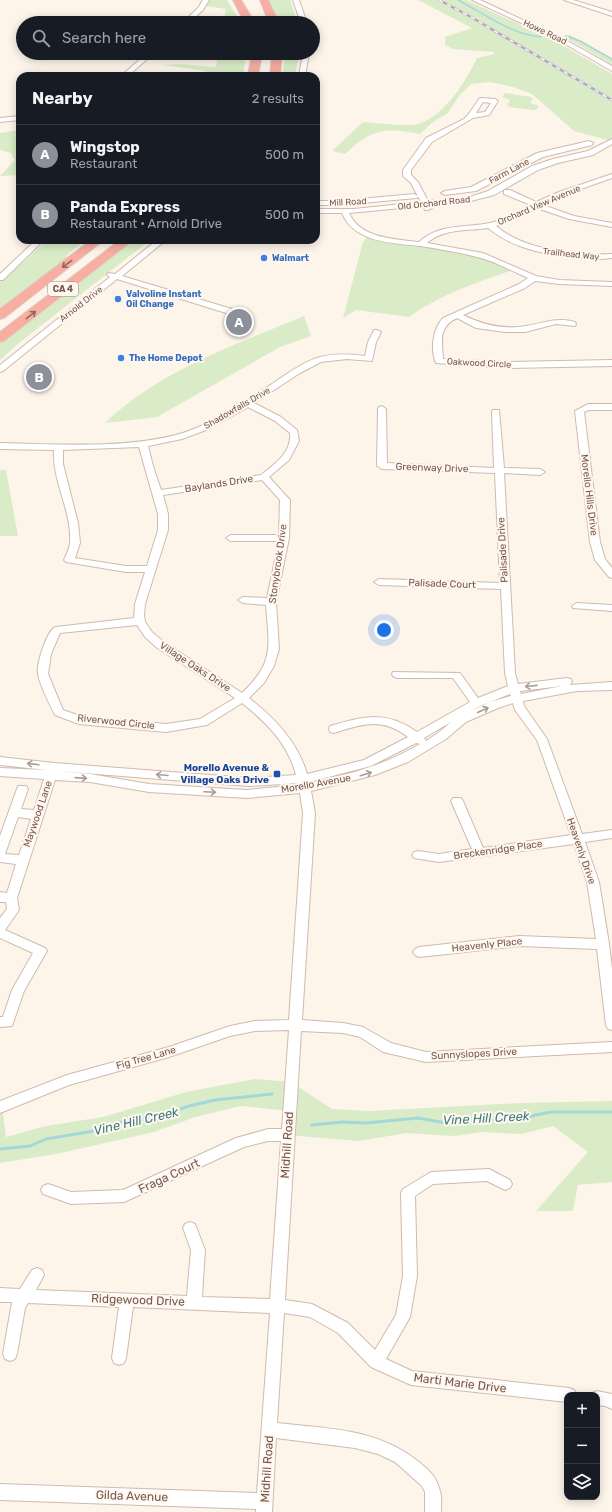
<!DOCTYPE html>
<meta charset="utf-8">
<style>
body{margin:0;font-family:Rubik,sans-serif;background:#242831;color:#f1f3f6}
.controls{position:absolute;right:12px;bottom:12px;display:grid;overflow:hidden;border-radius:8px;box-shadow:0 2px 10px #0003}
.controls button{width:36px;height:36px;display:grid;place-items:center;padding:0;border:0;border-bottom:1px solid #363941;background:#171b24;color:#f1f3f6;font:20px sans-serif}
.you{position:absolute;left:384px;top:630px;width:14px;height:14px;margin:-10px;border:3px solid #fff;border-radius:50%;background:#1a73e8;box-shadow:0 0 0 6px #1a73e833}
.badge{display:grid;place-items:center;width:26px;height:26px;border-radius:50%;background:#8c9099;color:#fff;font-size:13px;font-weight:700}
.pin{position:absolute;translate:-50% -50%;border:2px solid #fff;box-shadow:0 1px 4px #0006}
.list{margin:0;padding:0;list-style:none}
h2{display:flex;justify-content:space-between;align-items:center;height:52px;margin:0;padding:0 16px;font-size:17px}
h2 small{font-size:13px;font-weight:400;color:#9ea1a6}
.list li{display:grid;grid-template-columns:26px 1fr auto;gap:12px;align-items:center;box-sizing:border-box;height:60px;padding:0 16px;border-top:1px solid #363941}
.list b{display:block;font-size:15px;white-space:nowrap}
.list p{margin:0;font-size:13px;white-space:nowrap;color:#9ea1a6}
.list em{font-size:13px;font-style:normal;color:#9ea1a6}
.icon{flex:none;width:22px;height:22px;fill:none;stroke:currentColor;stroke-width:2;stroke-linecap:round;stroke-linejoin:round}
.map{position:relative;flex:none;width:612px;height:1512px;overflow:hidden}
.search{position:absolute;background:#171b24;box-shadow:0 2px 10px #0003;left:16px;top:16px;width:304px;height:44px;display:flex;align-items:center;gap:10px;box-sizing:border-box;padding:0 14px;border-radius:22px;color:#9ea1a6;font-size:15px}
.panel{position:absolute;background:#171b24;box-shadow:0 2px 10px #0003;left:16px;top:72px;width:304px;height:172px;border-radius:12px}
.map>svg:first-child{display:block}
.green{fill:#daecc7}
.lines{fill:none;stroke-linecap:round;stroke-linejoin:round}
.stream-far1{stroke:#a3d7da;stroke-width:1.5}
.stream{stroke:#a3d7da;stroke-width:3}
.minor-casing{stroke:#d0baae;stroke-width:2}
.highway-casing{stroke:#d9d0cd;stroke-width:2}
.minor{fill:#fff;fill-rule:evenodd}
.highway{fill:#f8aea1;fill-rule:evenodd}
.rail-casing{stroke:#b5a7c9;stroke-width:2.5}
.rail{stroke:#fff8f1;stroke-width:1.5;stroke-dasharray:4.5;stroke-linecap:butt}
.oneway{stroke:#92685d}
.oneway2{stroke:#af9a94}
.shop-dot{fill:#3f7fe0;stroke:#fff8f1;stroke-width:1.5}
.transit-dot{fill:#1a4fb4;stroke:#fff8f1;stroke-width:1.5}
.labels{text-anchor:middle;dominant-baseline:central;stroke-width:4;stroke-linejoin:round;paint-order:stroke}
.far-street-label{font-size:9px;fill:#79574c;stroke:#fff8f1}
.far-shop-label{font-size:9px;font-weight:bold;fill:#366cbe;stroke:#fff8f1;text-anchor:start}
.shield{fill:#fff8f1;stroke:#a1877e;stroke-width:1}
.shield-label{font-size:9px;font-weight:bold;fill:#79574c}
.street-label{font-size:10px;fill:#79574c;stroke:#fff8f1}
.transit-label{font-size:10px;font-weight:bold;fill:#164399;stroke:#fff8f1;text-anchor:end}
.near-street-label{font-size:12px;fill:#79574c;stroke:#fff8f1}
.near-water-label{font-size:13px;font-style:italic;fill:#3f7a7e;stroke:#fff8f1}
</style>
<div class="map">
<svg width="612" height="1512" viewBox="0 0 612 1512">
<rect width="100%" height="100%" fill="#fdf4ea"/>
<path class="green" d="M206,0H227L241,23H223L226,9L204,6Z
M266,0H290L298,23H274Z
M418,0H466L554,40L612,74V98L559,69L612,100V141L574,131L532,94L513,87L490,82L471,84L459,96L448,113L433,122L420,134C384,127 372,129 345,154L332,151L363,122C373,123 410,127 418,124C444,117 466,81 477,58L494,54V52L453,49L445,45V37L472,28Z
M570,35L612,58V64L563,36Z
M218,53H246L243,76H214L205,71L163,65L179,64L216,67Z
M286,53H299L295,76H282Z
M505,93L531,97L533,98L530,103L539,106L536,110H533L509,107L507,105L510,100L502,97Z
M20,130V175L0,176L15,160L11,153L0,150V133Z
M369,235L480,255L516,269C480,281 439,295 409,317L356,310L343,318L363,242Z
M48,240H86L68,254L60,269L0,315V282Z
M127,240H150L19,343L0,360V338Z
M304,316L311,336L280,347L157,417L105,423C160,370 235,345 304,316Z
M0,470H6L18,536H0Z
M255,1079L291,1082L332,1109L369,1111L521,1103L612,1101V1182L578,1185L573,1211H536L588,1152L553,1126L522,1134L481,1132L454,1136L406,1133L359,1141L287,1135L289,1111L241,1106L195,1117L154,1132L56,1154L0,1163V1107L2,1106L6,1137L46,1126L103,1117L186,1092Z"/>
<g class="lines">
<path class="stream-far1" d="M458,0C485,14 510,34 541,37
M566,36L580,41L612,59"/>
<path class="stream" d="M312,1125L342,1122L366,1123L418,1118L446,1123L481,1119H517L551,1112H612
M0,1149L30,1146L46,1139L94,1131L125,1121L151,1119L189,1106L215,1100L272,1094"/>
<defs>
<path id="minor" d="M203,0H209L203,10L189,23H182L198,8Z
M293,0H299L307,23H301Z
M472,0H480L564,39L612,66V71L560,41Z
M564,0H573L612,12V16Z
M147,53H154L128,76H121Z
M303,53H309L305,76H299Z
M481,98L495,99L498,101L489,115L473,118L432,142L411,170V175L418,182L428,201L470,197L488,191L532,166L553,159L588,151L612,139V144L593,155L558,163L538,170L494,195L471,201L430,205L432,208L428,210H425L423,206L349,213C360,239 396,239 419,242C440,223 465,228 490,223C505,219 518,212 531,205L504,194V190H510L536,202L559,192L612,174V178L564,195L543,205L574,216L612,223V227L569,219L537,208L509,221L496,226C519,245 545,249 574,253C587,254 599,255 612,254V258C599,260 587,259 575,257C543,254 514,249 488,228C468,231 444,228 427,243L483,253L536,276L559,280L612,282V286L559,284L535,281L525,288L463,315C483,325 504,330 526,326C544,323 557,317 575,322L576,324L575,326L556,324L525,332H505L476,328L457,318C438,327 442,341 443,359L509,362L612,360V366L509,368L436,363C430,349 433,329 443,318L519,284L528,278C512,271 494,261 477,257C459,252 438,249 420,246C393,243 354,243 342,213H316V209H354L421,202L411,183L403,176V170L426,138L464,119L468,115L479,99ZM483,102L491,103L485,112L476,113Z
M20,116V120L0,122V118Z
M589,141L593,143L592,145L543,157L476,191L445,195L441,193L445,191L471,187L537,153Z
M414,194L418,196L417,198L338,205H316V201H338Z
M36,240H44L3,280H0V274Z
M157,240H166L122,276L232,309V313H226L117,279L3,371L0,372V365L110,277L107,275L108,273L115,274Z
M374,330H377L381,332L376,342L372,361L347,359L321,362L300,373L254,403L281,417L297,430L299,441L289,460L269,477L290,500L289,538L276,602L279,649L274,666L264,683L249,698C275,718 298,742 307,774L364,760L408,737C382,717 363,724 334,733L330,732L329,729L330,726C364,716 386,710 417,732L470,702L453,678H397L393,676L392,674L393,672L460,673L478,698L508,686L505,673L501,589L379,585L374,582L379,579L500,583L495,473L382,469L377,466L378,409L379,407L382,406L386,409L387,463L494,468L492,412L493,410H499L504,468L540,469L545,472L540,475L504,473L515,673L518,684L567,678L571,679L572,682L570,685L612,682V690L577,691L523,701L524,706L547,739L582,834L612,830V838L585,842L599,882L609,944L612,969V1030L608,1029L606,1025L597,949L519,946L419,957L415,955L413,952L415,949L419,947L519,936L596,939L587,882L574,844L439,862L414,858L412,855L414,852L418,851L439,854L472,849L451,801L453,798H461L463,801L483,848L571,835L537,740L515,710L513,703L498,708L466,722L446,739L408,762L375,775L311,791L315,813L302,1020L343,1023L363,1027L391,1043L426,1052L612,1042V1052L426,1062L383,1052L360,1037L343,1033L301,1031L285,1300L312,1304L348,1323L375,1350L396,1315L403,1276L401,1193L403,1189L431,1172L489,1169L510,1180L512,1184L510,1188L505,1190L487,1181L433,1184L415,1196L417,1276L410,1317L386,1359L412,1371L569,1388L574,1390L577,1395H567V1402L411,1385L371,1367L338,1333L310,1317L284,1313L277,1423C329,1429 377,1428 419,1462C430,1471 436,1476 440,1491C442,1497 441,1505 441,1512H425V1492L422,1486L395,1462L378,1454L355,1448L276,1438L272,1512H256V1509L0,1500V1484L257,1493L270,1313L133,1307L126,1358L124,1363L119,1365L114,1363L112,1358L119,1307L28,1303L25,1308L17,1354L15,1359L10,1361L5,1359L3,1354L12,1302H0V1288L20,1289L32,1270L37,1268L42,1270L44,1275L36,1290L187,1296L191,1250L183,1228L185,1224L190,1222L195,1224L205,1250L202,1297L270,1299L281,1141H268L244,1147L124,1202L71,1204L43,1194L41,1190L43,1186L48,1184L71,1192L123,1190L236,1138L268,1129H282L289,1030L255,1031L230,1036L169,1057L69,1085L0,1113V1101L67,1075L169,1047L230,1026L255,1021L289,1020L303,813L300,793L247,798L149,792L90,782L55,780L17,898L19,910L5,930L45,948L47,951L24,991L12,1026L0,1027V1017H3L12,990L33,953L0,938V918L7,909L6,902H0V892L7,893L16,864L0,862V836L18,786H26L28,789L21,809L34,810L44,779L0,776V768L47,770L0,765V757L54,763L249,778L296,775C288,744 267,723 242,703L207,725L166,732L79,724L55,715C51,707 39,683 38,674C36,665 47,629 56,627L134,618L135,604L145,572H126L66,562L64,560C66,555 70,548 70,542C72,511 52,481 54,450L0,449V443C56,444 121,449 176,435C210,426 245,401 275,382C288,373 302,363 317,358C333,353 349,354 365,356L368,342ZM248,407L275,421L290,433C292,452 275,464 261,475L161,490L153,466L148,446L182,439L206,430ZM139,447L158,514V530L147,566H126L75,558L80,543L78,523L63,464V450ZM262,480L280,500L279,535H231L226,538L231,541H279L267,598L243,597L238,600L243,603L266,605C269,646 275,662 242,693L164,642L152,632L145,622L144,615L145,604L168,530V514L163,495ZM137,625L145,637L156,647L235,698L200,719L166,724L80,716L63,710L48,674L51,654L60,633ZM562,686L521,694L520,691ZM510,694L511,696L490,702L471,711L480,706ZM451,722L438,733L426,741L424,738ZM416,743L420,744C385,765 348,775 309,783V782L371,766ZM58,771L249,786L298,783V785L247,790L149,784L90,774ZM18,817L31,819L19,855L5,854Z
M588,404H612V410H589L584,412L600,542L605,559L612,568V578L609,577L595,560L590,542L575,411Z
M577,603L612,605V611L573,608L572,606Z
M597,1391L612,1394V1409L605,1406L597,1405V1395H591L592,1393Z"/>
<path id="highway" d="M233,0H241L255,23H245Z
M260,0H268L279,23H269Z
M252,53H262L258,76H248Z
M272,53H282L280,76H270Z
M91,240H104L4,318L0,319V309Z
M120,240H133L4,341L0,342V332Z"/>
</defs>
<use href="#minor" class="minor-casing"/>
<use href="#highway" class="highway-casing"/>
<use href="#minor" class="minor"/>
<use href="#highway" class="highway"/>
<defs>
<path id="rail" d="M439,0L471,17L612,100"/>
</defs>
<use href="#rail" class="rail-casing"/>
<use href="#rail" class="rail"/>
</g>
<defs><path id="oneway-shaft" d="M-6 0H5M1.5-3L5.5 0L1.5 3" fill="none" stroke-width="1.6" stroke-linecap="round" stroke-linejoin="round"/></defs>
<g class="oneway">
<use href="#oneway-shaft" transform="translate(67 264) rotate(143)"/>
<use href="#oneway-shaft" transform="translate(31 315) rotate(-38)"/>
</g>
<g class="oneway2">
<use href="#oneway-shaft" transform="translate(531 686) rotate(174)"/>
<use href="#oneway-shaft" transform="translate(483 710) rotate(-24)"/>
<use href="#oneway-shaft" transform="translate(33 764) rotate(-173)"/>
<use href="#oneway-shaft" transform="translate(366 774) rotate(-17)"/>
<use href="#oneway-shaft" transform="translate(162 775) rotate(-175)"/>
<use href="#oneway-shaft" transform="translate(81 778) rotate(4)"/>
<use href="#oneway-shaft" transform="translate(210 792) rotate(3)"/>
</g>
<g class="shop-dot">
<circle cx="264" cy="258" r="4"/>
<circle cx="118" cy="299" r="4"/>
<circle cx="121" cy="358" r="4"/>
</g>
<rect class="transit-dot" x="273" y="770" width="8" height="8" rx="2"/>
<g class="labels">
<g class="far-street-label">
<text transform="translate(545 32) rotate(25)">Howe Road</text>
<text transform="translate(509 171) rotate(-28)">Farm Lane</text>
<text transform="translate(348 202) rotate(-3)">Mill Road</text>
<text transform="translate(434 203) rotate(-6)">Old Orchard Road</text>
<text transform="translate(539 205) rotate(-23)">Orchard View Avenue</text>
<text transform="translate(571 254) rotate(6)">Trailhead Way</text>
<text transform="translate(81 304) rotate(-38)">Arnold Drive</text>
<text transform="translate(479 363) rotate(3)">Oakwood Circle</text>
<text transform="translate(237 408) rotate(-30)">Shadowfalls Drive</text>
</g>
<g class="far-shop-label">
<text x="272" y="258">Walmart</text>
<text x="126" y="294">Valvoline Instant<tspan x="126" dy="10">Oil Change</tspan></text>
<text x="129" y="358">The Home Depot</text>
</g>
<rect class="shield" x="48" y="282" width="30" height="14" rx="3"/>
<g class="shield-label">
<text x="63" y="289">CA 4</text>
</g>
<g class="street-label">
<text transform="translate(432 468) rotate(2)">Greenway Drive</text>
<text transform="translate(219 484) rotate(-9)">Baylands Drive</text>
<text transform="translate(589 495) rotate(83)">Morello Hills Drive</text>
<text transform="translate(503 550) rotate(-93)">Palisade Drive</text>
<text transform="translate(278 564) rotate(-82)">Stonybrook Drive</text>
<text transform="translate(442 584) rotate(2)">Palisade Court</text>
<text transform="translate(195 667) rotate(33)">Village Oaks Drive</text>
<text transform="translate(116 722) rotate(6)">Riverwood Circle</text>
<text transform="translate(316 784) rotate(-10)">Morello Avenue</text>
<text transform="translate(38 814) rotate(-71)">Maywood Lane</text>
<text transform="translate(498 850) rotate(-8)">Breckenridge Place</text>
<text transform="translate(581 851) rotate(71)">Heavenly Drive</text>
<text transform="translate(487 945) rotate(-6)">Heavenly Place</text>
<text transform="translate(474 1054) rotate(-3)">Sunnyslopes Drive</text>
<text transform="translate(146 1058) rotate(-16)">Fig Tree Lane</text>
</g>
<g class="transit-label">
<text x="269" y="768">Morello Avenue &amp;<tspan x="269" dy="12">Village Oaks Drive</tspan></text>
</g>
<g class="near-street-label">
<text transform="translate(287 1145) rotate(-86)">Midhill Road</text>
<text transform="translate(169 1176) rotate(-25)">Fraga Court</text>
<text transform="translate(138 1300) rotate(2)">Ridgewood Drive</text>
<text transform="translate(460 1383) rotate(7)">Marti Marie Drive</text>
<text transform="translate(267 1469) rotate(-86)">Midhill Road</text>
<text transform="translate(132 1496) rotate(2)">Gilda Avenue</text>
</g>
<g class="near-water-label">
<text transform="translate(486 1118) rotate(-3)">Vine Hill Creek</text>
<text transform="translate(136 1121) rotate(-13)">Vine Hill Creek</text>
</g>
</g>
</svg>
<div class="controls">
<button>+</button>
<button>−</button>
<button><svg class="icon" aria-label="layers" viewBox="0 0 24 24"><path d="M12 4l9 5-9 5-9-5zM3 14l9 5 9-5"/></svg></button>
</div>
<div class="you"></div>
<div class="pin badge" style="left:239px;top:322px">A</div>
<div class="pin badge" style="left:39px;top:377px">B</div>
<div class="search"><svg class="icon" aria-label="search" viewBox="0 0 24 24"><circle cx="10" cy="10" r="6"/><path d="M15 15l6 6"/></svg>Search here</div>
<section class="panel">
<h2>Nearby<small>2 results</small></h2>
<ul class="list">
<li><span class="badge">A</span><div><b>Wingstop</b><p>Restaurant</p></div><em>500 m</em></li>
<li><span class="badge">B</span><div><b>Panda Express</b><p>Restaurant · Arnold Drive</p></div><em>500 m</em></li>
</ul>
</section>
</div>
